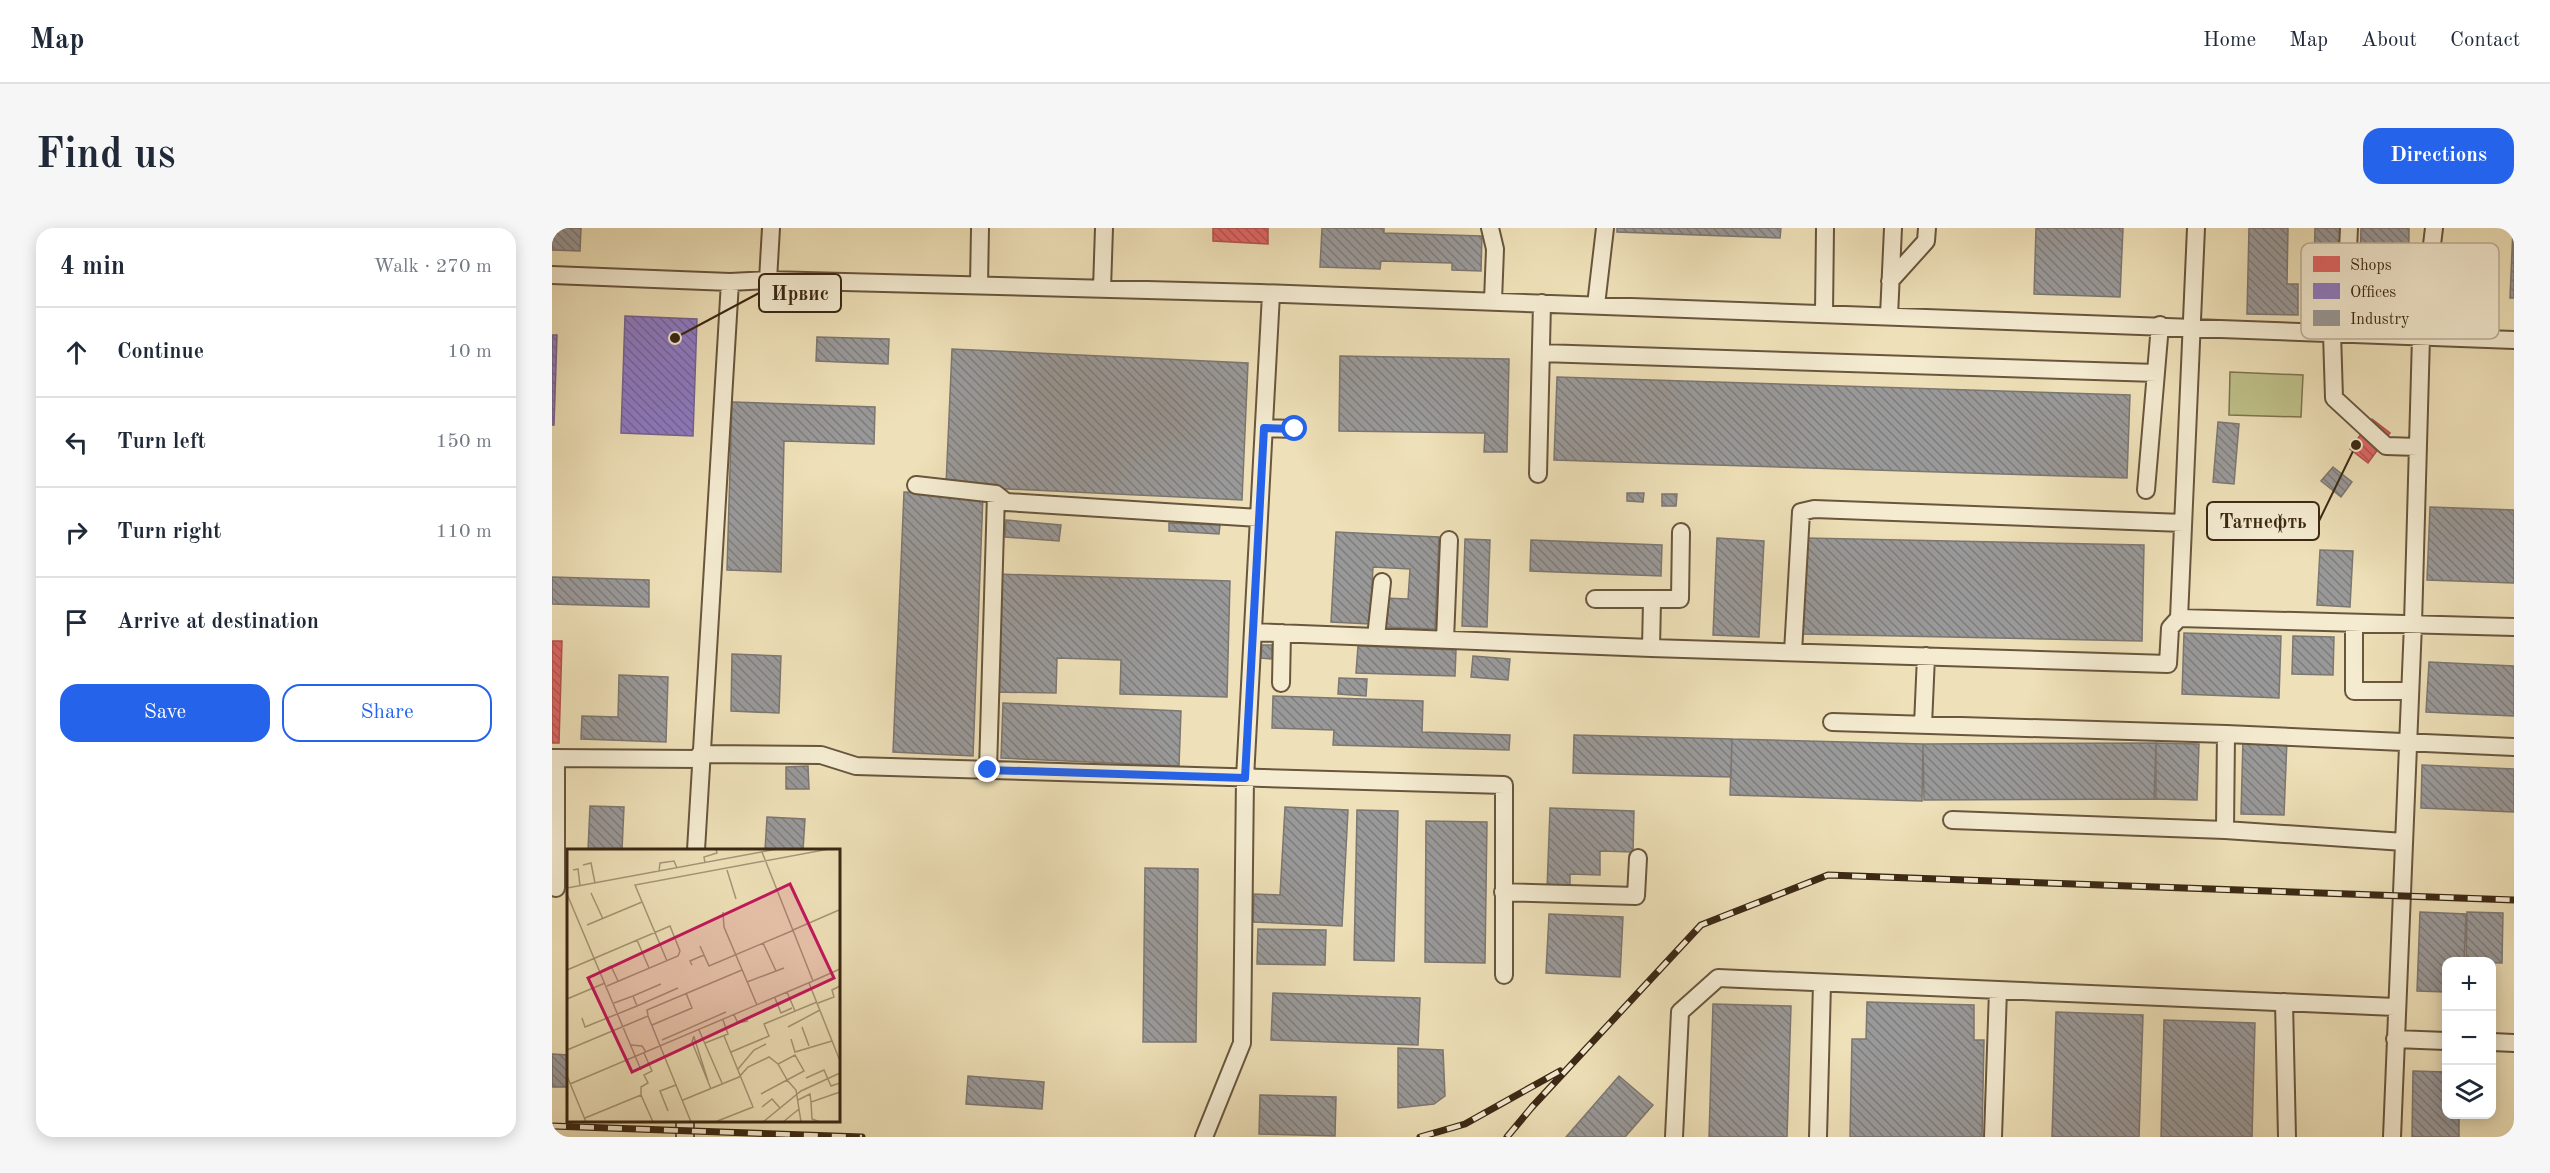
<!DOCTYPE html>
<meta charset="utf-8">
<style>
body{margin:0;font-family:"Old Standard TT",serif;background:#f6f6f7;color:#1f2937}
.controls{position:absolute;right:18px;bottom:18px;display:grid;overflow:hidden;border-radius:12px;box-shadow:0 3px 15px #0003}
.controls button{width:54px;height:54px;display:grid;place-items:center;padding:0;border:0;border-bottom:2px solid #e0e1e3;background:#fff;color:#1f2937;font:30px sans-serif}
.stop{position:absolute;width:18px;height:18px;margin:-14px;border:4px solid #2563eb;border-radius:50%;background:#fff}
.stop.end{background:#2563eb;border-color:#fff;box-shadow:0 2px 6px #0008}
.list{margin:0;padding:0;list-style:none}
h2{display:flex;justify-content:space-between;align-items:center;height:78px;margin:0;padding:0 24px;font-size:26px}
h2 small{font-size:20px;font-weight:400;color:#747a83}
.list li{display:grid;grid-template-columns:39px 1fr auto;gap:18px;align-items:center;box-sizing:border-box;height:90px;padding:0 24px;border-top:2px solid #e0e1e3}
.list b{display:block;font-size:22px;white-space:nowrap}
.list em{font-size:20px;font-style:normal;color:#747a83}
.actions{display:flex;gap:12px;padding:18px 24px}
.actions a{flex:1;padding:14px 0;border:2px solid #2563eb;border-radius:18px;text-align:center;font-size:21px;color:#2563eb}
.actions .main{background:#2563eb;color:#fff}
.icon{flex:none;width:33px;height:33px;fill:none;stroke:currentColor;stroke-width:2;stroke-linecap:round;stroke-linejoin:round}
.map{position:relative;flex:none;width:1962px;height:909px;overflow:hidden;border-radius:18px}
header{display:flex;align-items:center;gap:36px;box-sizing:border-box;height:84px;padding:0 30px;background:#fff;border-bottom:2px solid #e0e1e3}
header strong{font-size:28px}
nav{display:flex;gap:33px;margin-inline-start:auto;font-size:21px}
.intro{display:flex;align-items:center;justify-content:space-between;box-sizing:border-box;height:144px;padding:0 36px}
h1{margin:0;font-size:42px}
.button{padding:15px 27px;border-radius:18px;background:#2563eb;color:#fff;font-size:21px;font-weight:700}
main{display:flex;gap:36px;padding:0 36px}
aside{flex:1;background:#fff;border-radius:18px;box-shadow:0 3px 15px #0003}
.map>svg:first-child{display:block}
.park{fill:#bfc18a;stroke:#7d744f;stroke-width:1.5}
.shops{fill:url(#shops-back-hatch);stroke:#ae534d;stroke-width:1.5}
.offices{fill:url(#offices-back-hatch);stroke:#75638e;stroke-width:1.5}
.industry{fill:url(#industry-back-hatch);stroke:#7d7771;stroke-width:1.5}
.lines{fill:none;stroke-linecap:round;stroke-linejoin:round}
.minor-casing{stroke:#68563d;stroke-width:20}
.minor{stroke:#f4ebd1;stroke-width:16}
.rail-casing{stroke:#3b2814;stroke-width:7}
.rail{stroke:#f4ebd1;stroke-width:4.5;stroke-dasharray:14;stroke-linecap:butt}
.route{stroke:#2563eb;stroke-width:8}
.inset-road{fill:none;stroke:#a69676;stroke-width:1.5}
.view{fill:#c2185b;fill-opacity:0.15;stroke:#c2185b;stroke-width:3}
.inset-edge{fill:none;stroke:#3b2814;stroke-width:3}
.key{fill:#f4ebd1;stroke:#bcb098;stroke-width:1.5}
.key-label{font-size:16px;fill:#3b2814}
.leader{fill:none;stroke:#3b2814;stroke-width:2}
.callout-dot{fill:#3b2814;stroke:#f4ebd1;stroke-width:2}
.callout{fill:#f4ebd1;stroke:#3b2814;stroke-width:2}
.callout-label{font-size:20px;text-anchor:middle;font-weight:bold;fill:#3b2814}
</style>
<header>
<strong>Map</strong>
<nav><a>Home</a><a>Map</a><a>About</a><a>Contact</a></nav>
</header>
<div class="intro"><h1>Find us</h1><a class="button">Directions</a></div>
<main>
<aside>
<h2>4 min<small>Walk · 270 m</small></h2>
<ul class="list">
<li><svg class="icon" aria-label="ahead" viewBox="0 0 24 24"><path d="M12 20V5M6 11l6-6 6 6"/></svg><div><b>Continue</b></div><em>10 m</em></li>
<li><svg class="icon" aria-label="left" viewBox="0 0 24 24"><path d="M17 20v-9H6M10 6l-5 5 5 5"/></svg><div><b>Turn left</b></div><em>150 m</em></li>
<li><svg class="icon" aria-label="right" viewBox="0 0 24 24"><path d="M7 20v-9h11M14 6l5 5-5 5"/></svg><div><b>Turn right</b></div><em>110 m</em></li>
<li><svg class="icon" aria-label="arrive" viewBox="0 0 24 24"><path d="M6 21V4h12l-3 4 3 4H6"/></svg><div><b>Arrive at destination</b></div></li>
</ul>
<div class="actions"><a class="main">Save</a><a>Share</a></div>
</aside>
<div class="map">
<svg width="1962" height="909" viewBox="0 0 1962 909">
<defs>
<pattern id="shops-back-hatch" width="6" height="6" patternUnits="userSpaceOnUse" patternTransform="scale(1.5)"><rect width="6" height="6" fill="#e06666"/><path d="M-1 5l2 2M0 0l6 6M5-1l2 2" fill="none" stroke="#b75453"/></pattern>
<pattern id="offices-back-hatch" width="6" height="6" patternUnits="userSpaceOnUse" patternTransform="scale(1.5)"><rect width="6" height="6" fill="#8e7cc3"/><path d="M-1 5l2 2M0 0l6 6M5-1l2 2" fill="none" stroke="#75669d"/></pattern>
<pattern id="industry-back-hatch" width="6" height="6" patternUnits="userSpaceOnUse" patternTransform="scale(1.5)"><rect width="6" height="6" fill="#999"/><path d="M-1 5l2 2M0 0l6 6M5-1l2 2" fill="none" stroke="#7e7d7c"/></pattern>
</defs>
<rect width="100%" height="100%" fill="#eee0b8"/>
<filter id="stains"><feTurbulence type="fractalNoise" baseFrequency=".00333" numOctaves="4"/><feColorMatrix values="0 0 0 0 .2 0 0 0 0 .09 0 0 0 0 .02 0 0 0 .5 -.17"/></filter>
<radialGradient id="worn" r=".72"><stop offset=".6" stop-color="#630" stop-opacity="0"/><stop offset="1" stop-color="#630" stop-opacity=".3"/></radialGradient>
<path class="park" d="M1678,144L1751,147L1749,189L1677,187Z"/>
<path class="shops" d="M661,0H716V16L661,13Z
M1820,191L1838,205L1816,235L1798,221Z
M0,413H10L7,515H0Z"/>
<path class="offices" d="M73,88L145,91L141,208L69,205Z
M0,107H5L2,197H0Z"/>
<path class="industry" d="M0,0H29L28,23L0,22Z
M770,0H832V5L930,8L929,43L900,42V35L829,33L828,41L768,39Z
M1065,0H1229L1228,10L1065,4Z
M1484,0H1571L1568,69L1482,66Z
M1697,0H1736L1735,56H1746V87L1695,86Z
M1763,0H1790L1788,40L1762,39Z
M1809,0H1857L1856,89L1807,88Z
M1961,0H1962V70H1958Z
M265,109L337,111L336,136L264,133Z
M400,121L696,135L690,272L394,258Z
M788,128L957,131L955,224H932L933,205L787,203Z
M1005,149L1578,167L1575,250L1002,232Z
M180,174L323,179L322,216L232,213L229,344L175,342Z
M1666,194L1687,196L1682,256L1661,254Z
M1781,239L1800,254L1789,269L1769,253Z
M352,264L431,267L421,528L341,524Z
M1075,265H1092L1091,274L1075,273Z
M1110,266H1125L1124,278H1110Z
M1878,279L1962,282V355L1875,352Z
M454,292L509,297L507,313L453,309Z
M617,295L668,297L667,306L617,303Z
M784,304L887,309L883,401L832,399L833,370L856,371L858,341L821,339L818,396L779,394Z
M1165,310L1212,313L1207,409L1161,407Z
M1253,310L1592,317L1590,413L1251,406Z
M913,311L938,312L935,399L910,398Z
M979,312L1110,317L1109,348L978,343Z
M1768,322L1801,323L1798,379L1765,377Z
M445,346L678,353L675,469L568,466L569,432L505,430L504,465L442,464Z
M0,349L97,352V379L0,376Z
M1632,405L1729,408L1727,470L1630,466Z
M1741,408L1782,409L1781,447L1740,446Z
M710,417H720V431L709,430Z
M806,418L904,422L903,448L804,445Z
M180,426L229,428L227,485L179,483Z
M921,428L958,431L956,452L919,449Z
M1877,434L1962,438V488L1874,484Z
M67,447L116,449L114,514L29,511L30,488L66,489Z
M787,450L815,451L814,468L786,466Z
M721,468L871,473L870,504L958,507L957,522L781,517L782,502L720,500Z
M451,475L629,483L627,538L449,530Z
M1022,507L1180,511L1179,549L1021,545Z
M1180,511L1371,516L1370,573L1178,567Z
M1691,511L1735,512L1732,587L1689,586Z
M1604,515L1647,516L1645,572L1602,571Z
M1604,515V571L1372,572L1371,516Z
M1870,537L1962,541V584L1869,580Z
M256,538L257,561H234V539Z
M38,578L72,579L70,622H36Z
M733,579L796,582L790,698L701,694L702,666L728,667Z
M998,580L1082,583L1081,624L1048,623V647L1018,646V663L995,662Z
M805,582L846,583L842,733L802,732Z
M215,589L253,591L251,622H213Z
M874,593L935,594L933,735L873,734Z
M593,640L646,641L644,814H591Z
M1868,684L1914,686L1912,734H1894V764L1865,763Z
M1915,684L1951,685L1950,735L1914,734Z
M997,686L1071,689L1068,749L994,745Z
M706,701L774,702L773,737L705,736Z
M721,765L868,770L866,817L719,812Z
M1315,774L1422,777V812H1432L1430,909H1298L1300,811H1314Z
M1161,776L1239,778L1235,909H1157Z
M1504,784L1591,787L1587,909H1500Z
M1612,792L1703,795L1700,909H1609Z
M846,820L891,822L893,868L882,876L846,880Z
M0,826L16,827V859H0Z
M1861,843L1894,844V886H1907V909H1860Z
M416,848L492,854L490,881L414,876Z
M1067,848L1101,877L1073,909H1014Z
M708,867L784,869L783,908L707,906Z"/>
<g class="lines">
<defs>
<path id="minor" d="M938,0L943,21L941,73
M1644,0L1627,390L1962,399
M0,47L178,54
M216,52L219,0
M1338,53L1374,13L1375,0
M427,57L428,0
M550,61L552,0
M1044,77L1053,0
M1272,85L1273,0
M1337,88L1341,0
M1780,105L1782,170L1834,218L1866,219
M1792,105L1797,0
M989,125L1604,145
M712,200L743,201
M986,246L990,75
M364,257L444,266L454,274L707,290
M1594,262L1608,97
M1043,371H1128L1129,304
M1802,395V463H1858
M701,404L1099,420L1616,436L1618,400L1627,390
M824,409L830,354
M893,412L897,312
M1099,420L1100,373
M1241,424L1249,284L1262,281L1631,295
M729,455L730,405
M1280,494L1674,506
M1371,497L1374,428
M148,526L269,527L304,538L952,557V747
M0,530L147,531
M436,542L444,266
M1400,592L1673,602
M1852,614L1673,602L1674,506L1962,519
M144,622L178,54L216,52L708,65L1962,112
M4,660V530
M951,664L1084,668L1086,630
M1732,774L1735,909
M1843,811L1894,813
M1940,814L1962,815
M133,909V892
M652,909L690,815L693,550L719,66
M1122,909L1128,784L1166,750L1843,779
M1266,909L1270,755
M1441,909L1446,762
M1840,909L1861,396L1869,109L1882,0"/>
</defs>
<use href="#minor" class="minor-casing"/>
<use href="#minor" class="minor"/>
<defs>
<path id="rail" d="M0,898L310,909
M868,909L913,896L1008,843
M955,909L980,879L1149,697L1276,647L1962,672"/>
</defs>
<use href="#rail" class="rail-casing"/>
<use href="#rail" class="rail"/>
</g>
<g class="lines">
<path class="route" d="M436,542L693,550L712,200L743,201"/>
</g>
<g transform="translate(15 621)">
<rect width="273" height="273" fill="#eee0b8"/>
<path class="inset-road" d="M138,14L137,8L150,4L149,0M16,16L24,14L28,34M6,21L11,20L13,37M160,21L169,50M92,22L93,14L107,12L110,19M0,39L210,0M24,44L36,70M0,45L74,221M156,63L157,78L190,156M20,76L75,53M226,81L272,61M70,91L82,119M196,94L209,122M133,97L142,117L227,81M100,112L68,36L262,0M125,116L123,112L137,106M0,121L103,77L113,102L111,107L40,137M34,122L44,117L51,132M246,132L273,120M180,133L217,119M242,134L273,212M220,143L228,162M66,147L94,135M208,149L214,164L225,159M0,150L38,134M251,154L267,148L265,141L273,137M70,157L111,139M81,166L80,161L175,121M167,166L171,174L181,172M15,169L18,178L70,157L66,147L47,154M85,176L125,159L119,144M221,178L253,161M235,178L242,197M132,181L155,234M127,187L125,193L144,240M127,188L141,232M224,190L228,203L265,192M95,191L159,163M138,194L161,185L156,171M64,196L75,197L79,203M0,201L81,167L124,273M164,203L202,187L197,175L250,153M171,220L187,201L199,195M0,227L19,273M239,229L257,221L264,237L273,234M3,235L246,132L195,3M194,245L220,231L237,222L228,206L211,215L219,229L220,231L228,240L229,241L234,273M74,246V238L81,234L77,226L85,222L77,204M116,251L172,228L181,218L202,208L211,215M231,251L243,245L244,253M195,258L205,250L213,259M101,262L93,242L109,236M18,269L74,246L86,273M148,273L186,258L157,187M196,273L234,242L273,224M216,273L232,260M253,273L245,270L244,253L273,243"/>
<path class="view" d="M223,35L267,129L65,223L21,129Z"/>
<rect width="273" height="273" class="inset-edge"/>
</g>
<rect x="1749" y="15" width="198" height="96" rx="9" class="key"/>
<rect x="1761" y="28" width="27" height="16" fill="#e06666"/>
<rect x="1761" y="55" width="27" height="16" fill="#8e7cc3"/>
<rect x="1761" y="82" width="27" height="16" fill="#999"/>
<g class="key-label">
<text x="1798" y="42">Shops</text>
<text x="1798" y="69">Offices</text>
<text x="1798" y="96">Industry</text>
</g>
<path class="leader" d="M123 110L207 65M1804 217L1767 293"/>
<g class="callout-dot">
<circle cx="123" cy="110" r="6"/>
<circle cx="1804" cy="217" r="6"/>
</g>
<g class="callout">
<rect x="207" y="46" width="82" height="38" rx="6"/>
<rect x="1655" y="274" width="112" height="38" rx="6"/>
</g>
<g class="callout-label">
<text x="248" y="72">Ирвис</text>
<text x="1711" y="300">Татнефть</text>
</g>
<rect width="100%" height="100%" filter="url(#stains)"/>
<rect width="100%" height="100%" fill="url(#worn)"/>
</svg>
<div class="controls">
<button>+</button>
<button>−</button>
<button><svg class="icon" aria-label="layers" viewBox="0 0 24 24"><path d="M12 4l9 5-9 5-9-5zM3 14l9 5 9-5"/></svg></button>
</div>
<div class="stop" style="left:743px;top:201px"></div>
<div class="stop end" style="left:436px;top:542px"></div>
</div>
</main>
